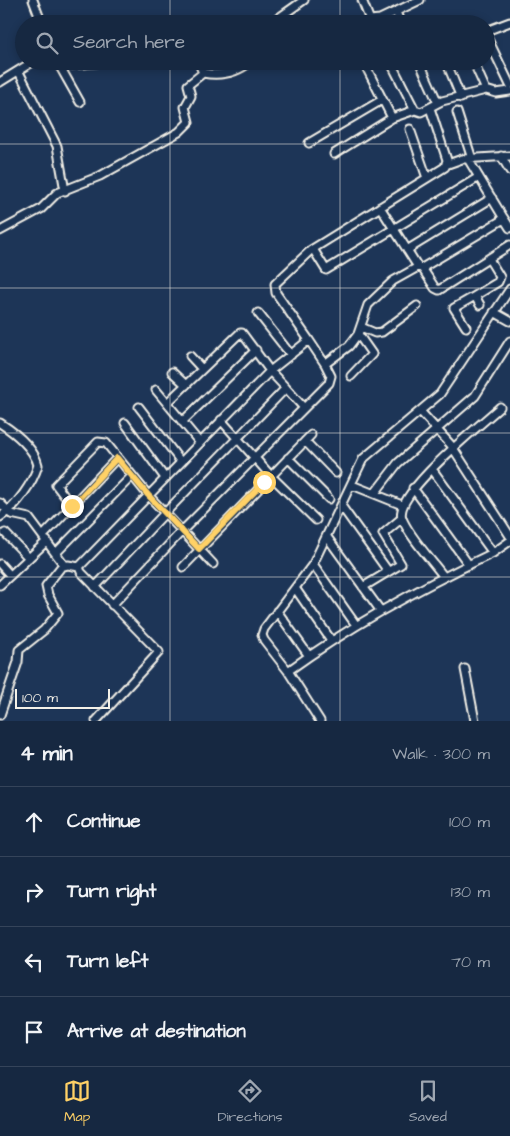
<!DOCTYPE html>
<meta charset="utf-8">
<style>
body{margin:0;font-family:"Architects Daughter",sans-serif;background:#1f3048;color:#f1f3f6}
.scale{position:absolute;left:15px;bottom:12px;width:95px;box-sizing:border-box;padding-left:5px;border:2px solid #f4f1e8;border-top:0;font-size:14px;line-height:18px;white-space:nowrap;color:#f4f1e8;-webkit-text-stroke:4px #1d3557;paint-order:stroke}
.stop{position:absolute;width:15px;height:15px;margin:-11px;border:4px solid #ffd166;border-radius:50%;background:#fff}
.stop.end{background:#ffd166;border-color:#fff;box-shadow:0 1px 5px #0008}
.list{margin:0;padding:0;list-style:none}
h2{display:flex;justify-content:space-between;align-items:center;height:65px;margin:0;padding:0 20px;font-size:21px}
h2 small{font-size:16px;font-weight:400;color:#9ea6b1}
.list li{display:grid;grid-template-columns:32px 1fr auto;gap:15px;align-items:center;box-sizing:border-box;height:70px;padding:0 20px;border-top:1px solid #35445a}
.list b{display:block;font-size:19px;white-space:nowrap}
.list em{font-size:16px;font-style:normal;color:#9ea6b1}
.icon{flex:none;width:28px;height:28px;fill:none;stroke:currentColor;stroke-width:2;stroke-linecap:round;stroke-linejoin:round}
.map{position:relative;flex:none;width:510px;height:721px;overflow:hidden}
.search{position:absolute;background:#162841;box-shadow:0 2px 8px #0003;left:15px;right:15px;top:15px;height:55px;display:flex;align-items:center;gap:12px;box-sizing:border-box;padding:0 18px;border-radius:28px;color:#9ea6b1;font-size:19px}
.sheet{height:345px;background:#162841}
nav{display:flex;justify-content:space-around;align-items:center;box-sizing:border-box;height:70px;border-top:1px solid #35445a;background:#162841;font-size:14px;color:#9ea6b1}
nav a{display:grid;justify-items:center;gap:2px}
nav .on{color:#ffd166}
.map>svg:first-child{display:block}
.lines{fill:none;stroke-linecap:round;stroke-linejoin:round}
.minor-casing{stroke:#f4f1e8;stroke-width:11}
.minor{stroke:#1d3557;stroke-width:7}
.route{stroke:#ffd166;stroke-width:6}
.grid{fill:none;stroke:#f4f1e8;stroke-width:1;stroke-opacity:0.55}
</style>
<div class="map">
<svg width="510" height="721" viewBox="0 0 510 721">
<rect width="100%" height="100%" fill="#1d3557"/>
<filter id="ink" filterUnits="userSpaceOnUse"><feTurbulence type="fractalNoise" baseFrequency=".02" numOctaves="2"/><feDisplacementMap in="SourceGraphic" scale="10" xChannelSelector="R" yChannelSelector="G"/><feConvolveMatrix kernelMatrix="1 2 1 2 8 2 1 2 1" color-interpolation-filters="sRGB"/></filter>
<g filter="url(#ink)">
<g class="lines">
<defs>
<path id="minor" d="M33,0L42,24
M362,0L371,23
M396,12L401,24
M370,20L380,19L420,0
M270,24L304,0
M486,31L510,22
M486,35L510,85
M45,61L60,66L116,61
M198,61L203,73
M363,61L392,118
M390,61L415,110
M419,61L438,103
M446,61L461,98
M473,61L486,90
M58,63L80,102
M19,72L57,146L65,191
M203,73C220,76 237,73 251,61
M0,82L34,61
M457,112L472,159
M410,129L427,178
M309,143L382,100
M334,154L392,118L415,110L421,112L442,101L486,90L496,93L510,91
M501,156L510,171
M448,164L462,159L510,156
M380,207L418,267
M503,217L510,228
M0,231L41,209L57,193L100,176L179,132L189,122L185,107L191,96L188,85L203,73
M313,249L326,270L479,177
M407,250L492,198
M422,268L502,220L503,217L468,159
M480,305L475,296L498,282L500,277L489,259
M494,312L510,321
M258,313L291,355
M361,327L375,333L382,332L417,306
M466,327L454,308L475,296
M309,340L325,364
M190,356L202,369
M172,372L186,385
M351,376L372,354L358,334
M286,388L304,408
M156,390L200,443
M167,403L240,333H242L270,371L309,340L276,293L275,284L311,250L445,167L447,160L430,108
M139,407L181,462
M420,411L451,445L510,536
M221,420L271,476L316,520
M182,422L256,350
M0,423C14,432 34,448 38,465C33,483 16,507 0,517
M125,423L165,478
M305,441L336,473
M288,458L329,499
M432,469L493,553
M352,485L402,505
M413,488L469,565
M375,493L398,463L475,396L510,341
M0,503L11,514L29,518L64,565
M72,506L56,485L98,442L106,443L148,495L165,513L95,587
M342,507L388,571
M5,533L29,558
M43,536L117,458
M327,537L380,610
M56,553L132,476
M0,564L10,575
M313,564L356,625
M183,567L311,435
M444,577C433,562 408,535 402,518C393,494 482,424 500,407
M0,585L47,541
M363,587L401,564L383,534L402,518
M295,588L331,640
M112,605L182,531L213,564
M277,611L309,656
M465,669L475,721
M288,671C353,624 421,587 493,553L510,541
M0,715L18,662L19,650L44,630L58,613L48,595L46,586L61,567L68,565L79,567
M96,721L159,652L81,572L79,567L270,371L286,388L165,513L182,531L329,383L331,376L325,364L349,346L358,334L368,305L393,281L418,267L422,268L435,288L439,290L510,245
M320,721L288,671L264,640L262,635L264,629L313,564L363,459L440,394L510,289"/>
</defs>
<use href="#minor" class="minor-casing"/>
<use href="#minor" class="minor"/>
</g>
</g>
<g class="lines" filter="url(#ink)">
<path class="route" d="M72,506L117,458L148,495L199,549L264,482"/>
</g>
<path class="grid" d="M170,0V24M340,0V24M170,61V721M340,61V721M0,144H510M0,288H510M0,433H510M0,577H510"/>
</svg>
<div class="scale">100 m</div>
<div class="stop" style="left:264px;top:482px"></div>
<div class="stop end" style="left:72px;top:506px"></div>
<div class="search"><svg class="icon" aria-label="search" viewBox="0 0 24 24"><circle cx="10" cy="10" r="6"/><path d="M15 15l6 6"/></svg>Search here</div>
</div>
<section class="sheet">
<h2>4 min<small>Walk · 300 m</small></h2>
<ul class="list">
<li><svg class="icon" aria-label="ahead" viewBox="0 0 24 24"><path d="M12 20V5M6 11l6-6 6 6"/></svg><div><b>Continue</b></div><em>100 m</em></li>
<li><svg class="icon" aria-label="right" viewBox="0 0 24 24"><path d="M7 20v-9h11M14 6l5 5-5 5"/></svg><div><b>Turn right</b></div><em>130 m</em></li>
<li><svg class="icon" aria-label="left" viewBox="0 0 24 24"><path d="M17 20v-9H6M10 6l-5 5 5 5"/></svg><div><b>Turn left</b></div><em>70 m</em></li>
<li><svg class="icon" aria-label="arrive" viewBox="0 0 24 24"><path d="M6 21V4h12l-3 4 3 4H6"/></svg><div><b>Arrive at destination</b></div></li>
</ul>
</section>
<nav>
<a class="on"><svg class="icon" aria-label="map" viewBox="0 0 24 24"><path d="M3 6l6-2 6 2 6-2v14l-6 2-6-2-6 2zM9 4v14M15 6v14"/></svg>Map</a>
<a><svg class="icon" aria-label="directions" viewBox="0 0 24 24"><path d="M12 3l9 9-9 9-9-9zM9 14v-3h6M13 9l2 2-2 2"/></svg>Directions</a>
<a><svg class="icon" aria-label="saved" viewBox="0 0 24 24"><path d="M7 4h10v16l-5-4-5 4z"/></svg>Saved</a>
</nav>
